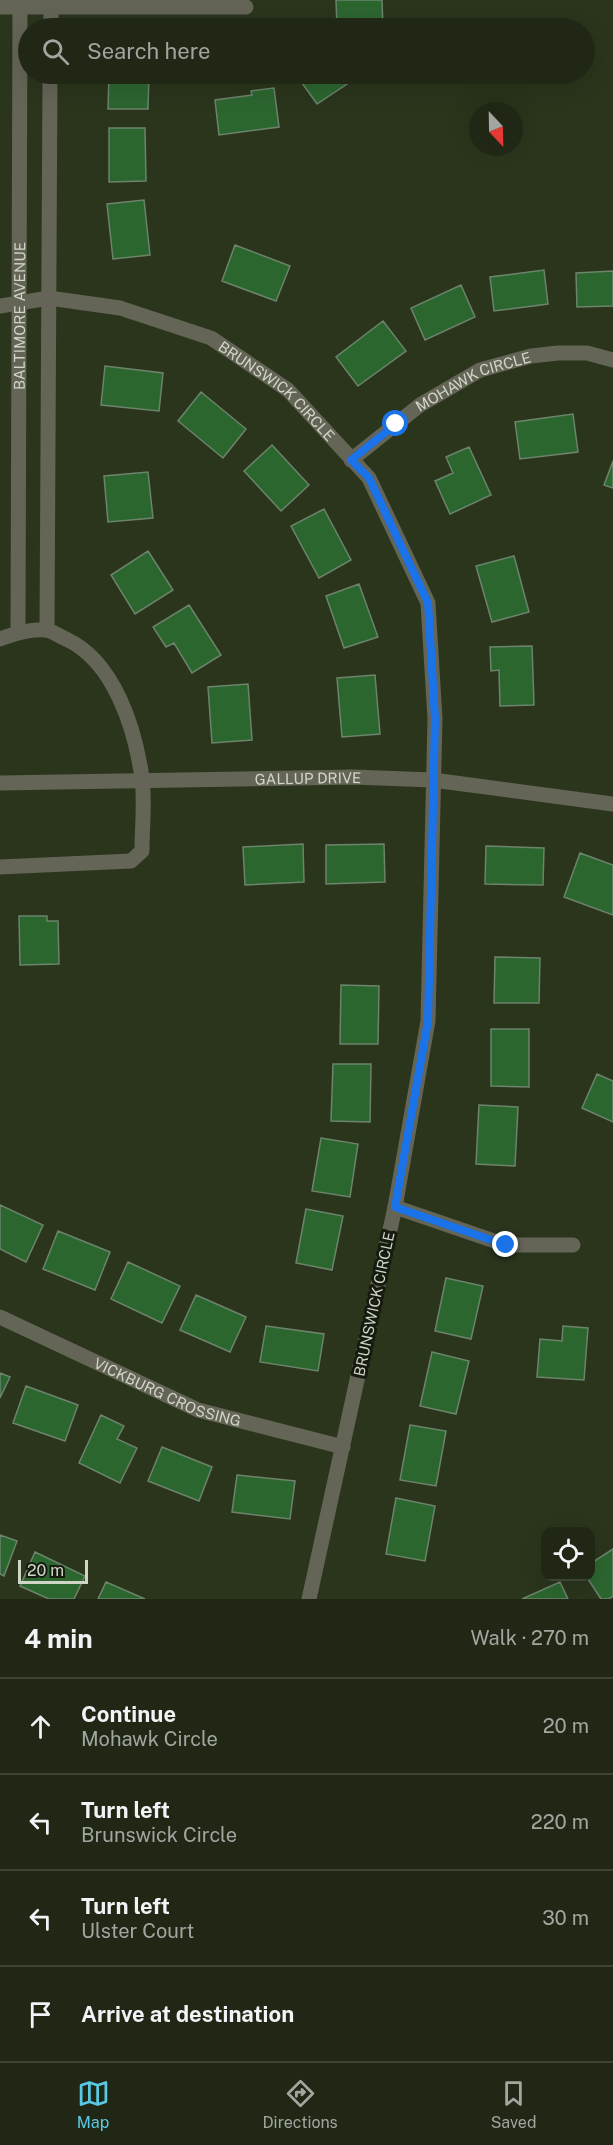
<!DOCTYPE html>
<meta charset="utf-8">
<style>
body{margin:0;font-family:"Public Sans",sans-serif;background:#2d3422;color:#f1f3f6}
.controls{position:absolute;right:18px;bottom:18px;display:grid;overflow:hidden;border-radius:12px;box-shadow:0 6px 24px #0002}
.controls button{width:54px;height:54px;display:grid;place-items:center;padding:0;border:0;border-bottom:2px solid #3d4434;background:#202815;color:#f1f3f6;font:30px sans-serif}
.compass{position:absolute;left:469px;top:102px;width:54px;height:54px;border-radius:50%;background:#202815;box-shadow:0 6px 24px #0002;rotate:158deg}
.scale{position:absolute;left:18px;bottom:15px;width:70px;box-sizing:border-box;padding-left:6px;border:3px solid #d0d6c7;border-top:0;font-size:16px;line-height:21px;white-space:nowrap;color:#d0d6c7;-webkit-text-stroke:4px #161b10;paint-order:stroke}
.stop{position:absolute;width:18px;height:18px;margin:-14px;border:4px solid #1a73e8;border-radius:50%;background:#fff}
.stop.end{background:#1a73e8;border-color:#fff;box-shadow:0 2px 6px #0008}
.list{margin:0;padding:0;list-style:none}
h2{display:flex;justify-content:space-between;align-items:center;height:78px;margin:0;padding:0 24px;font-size:26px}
h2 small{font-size:20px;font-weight:400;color:#a2a6a0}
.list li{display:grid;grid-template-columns:39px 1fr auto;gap:18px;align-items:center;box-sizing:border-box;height:96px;padding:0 24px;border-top:2px solid #3d4434}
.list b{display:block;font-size:22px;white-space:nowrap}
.list p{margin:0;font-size:20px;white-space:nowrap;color:#a2a6a0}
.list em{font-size:20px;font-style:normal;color:#a2a6a0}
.icon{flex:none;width:33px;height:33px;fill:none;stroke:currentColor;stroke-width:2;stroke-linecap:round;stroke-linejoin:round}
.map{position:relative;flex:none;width:613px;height:1599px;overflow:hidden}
.search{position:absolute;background:#202815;box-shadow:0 6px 24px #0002;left:18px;right:18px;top:18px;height:66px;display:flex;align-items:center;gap:15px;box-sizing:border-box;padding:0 21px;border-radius:33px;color:#a2a6a0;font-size:22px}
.sheet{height:462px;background:#202815}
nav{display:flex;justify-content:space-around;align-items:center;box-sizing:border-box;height:84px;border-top:2px solid #3d4434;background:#202815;font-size:16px;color:#a2a6a0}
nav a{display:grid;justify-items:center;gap:3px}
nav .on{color:#5ac8e5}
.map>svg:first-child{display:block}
.building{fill:#2c662f;stroke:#6c836c;stroke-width:1.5}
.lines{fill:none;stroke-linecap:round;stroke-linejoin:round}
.street{stroke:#646457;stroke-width:15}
.route{stroke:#1a73e8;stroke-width:8}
.labels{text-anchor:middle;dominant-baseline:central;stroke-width:6;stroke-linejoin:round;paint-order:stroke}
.street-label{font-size:15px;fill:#d0d6c7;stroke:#161b10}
</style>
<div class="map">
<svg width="613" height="1599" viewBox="0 0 613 1599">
<rect width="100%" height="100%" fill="#2b351c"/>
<path class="building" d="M336,0H382L383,27L337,28Z
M109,74H149L148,109H108Z
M301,74H349L353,80L317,104L297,76Z
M274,88L279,127L219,135L215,100L252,95L251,91Z
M109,128H145L146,181L109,182Z
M144,200L150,255L113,259L107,204Z
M235,245L290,266L276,301L222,281Z
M544,270L548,304L494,311L490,277Z
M613,271V306L577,307L576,273Z
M461,285L475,317L425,340L411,308Z
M383,321L406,351L358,386L336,357Z
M105,366L163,373L159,411L101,405Z
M201,392L246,429L223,458L178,421Z
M573,414L578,452L520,459L515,422Z
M272,445L309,485L281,511L244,471Z
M469,447L491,495L450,514L435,481L453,473L446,457Z
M613,461V488L604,485Z
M148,472L153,518L108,522L104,476Z
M324,509L351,560L319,578L291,526Z
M148,551L173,590L135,614L111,575Z
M514,556L529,612L492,622L476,566Z
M359,584L378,637L344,648L326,596Z
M189,605L221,655L192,673L174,643L166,647L153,627Z
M532,646L534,705L500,706L499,670L491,671L490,647Z
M375,675L380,734L342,737L337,678Z
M248,684L252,740L212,743L208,687Z
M303,844L304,882L245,885L243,847Z
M384,844L385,882L326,884V845Z
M486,846L544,848L543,885L485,884Z
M580,853L613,865V915L564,897Z
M19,916H47V921H58L59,964L20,965Z
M495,957L540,958L539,1003H494Z
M341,985L379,986L378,1044H340Z
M491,1029H529V1087L491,1086Z
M333,1064H371L370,1122L331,1121Z
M597,1074L613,1081V1122L582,1108Z
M479,1105L518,1107L515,1166L476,1164Z
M321,1138L358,1144L350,1197L312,1191Z
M0,1205L43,1225L26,1262L0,1249Z
M306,1209L343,1216L332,1270L296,1263Z
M58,1231L110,1252L95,1290L43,1269Z
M128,1262L180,1286L162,1323L111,1299Z
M446,1278L483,1286L471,1339L435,1331Z
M196,1295L246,1317L230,1352L180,1330Z
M266,1326L324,1334L318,1371L260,1362Z
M563,1326L588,1328L584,1380L537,1377L540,1339L562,1341Z
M432,1352L469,1361L456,1414L420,1406Z
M0,1373L10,1377L0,1398Z
M26,1386L78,1405L65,1441L13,1423Z
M101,1415L124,1426L117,1439L137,1448L120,1483L79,1463Z
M410,1425L446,1431L436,1486L400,1480Z
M162,1447L212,1467L199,1501L148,1481Z
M237,1475L295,1481L290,1519L232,1512Z
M396,1498L435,1506L425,1561L386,1554Z
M0,1535L17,1541L4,1576L0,1574Z
M613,1549V1596L609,1599H601L586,1576H590V1564Z
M35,1552L85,1576L74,1599H49L20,1586Z
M106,1582L145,1599H98Z
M560,1582L568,1599H522Z"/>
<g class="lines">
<g class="street">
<path d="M0,7H246"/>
<path d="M51,28V0"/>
<path id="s1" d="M0,306L49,298L120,308L211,338L288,390L369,478L428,603L435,719L428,1021L395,1207L309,1599"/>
<path id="s2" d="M351,460L420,405L480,370L531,356L558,353H587L613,360"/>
<path d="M47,630L50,74"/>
<path id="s3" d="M18,632L20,0"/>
<path d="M0,639C14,634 29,629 45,630C51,630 59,636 66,639C114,661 135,728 142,778C145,801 142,827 142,851L131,861L0,867"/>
<path id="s4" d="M0,783L353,777L433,780L613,804"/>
<path d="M395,1207L506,1245H573"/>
<path id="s5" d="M0,1317L198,1410L343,1447"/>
</g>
</g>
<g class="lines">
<path class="route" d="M396,424L351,460L369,478L428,603L435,719L428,1021L395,1207L506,1245"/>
</g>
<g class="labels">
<g class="street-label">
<text stroke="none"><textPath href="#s3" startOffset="316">BALTIMORE AVENUE</textPath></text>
<text stroke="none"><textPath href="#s2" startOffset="147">MOHAWK CIRCLE</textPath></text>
<text stroke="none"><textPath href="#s1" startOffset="302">BRUNSWICK CIRCLE</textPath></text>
<text stroke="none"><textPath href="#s4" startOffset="308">GALLUP DRIVE</textPath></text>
<text transform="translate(374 1304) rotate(-78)">BRUNSWICK CIRCLE</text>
<text stroke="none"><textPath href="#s5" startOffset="184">VICKBURG CROSSING</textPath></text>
</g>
</g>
</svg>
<div class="controls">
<button><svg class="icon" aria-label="locate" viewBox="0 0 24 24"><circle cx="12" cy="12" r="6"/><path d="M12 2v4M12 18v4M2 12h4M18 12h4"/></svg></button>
</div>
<svg class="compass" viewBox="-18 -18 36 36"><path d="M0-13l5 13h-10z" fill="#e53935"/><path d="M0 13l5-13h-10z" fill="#a2a6a0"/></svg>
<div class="scale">20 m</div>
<div class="stop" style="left:396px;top:424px"></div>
<div class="stop end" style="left:506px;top:1245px"></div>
<div class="search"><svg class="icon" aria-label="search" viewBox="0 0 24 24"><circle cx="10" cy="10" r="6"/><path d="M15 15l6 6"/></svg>Search here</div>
</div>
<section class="sheet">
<h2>4 min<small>Walk · 270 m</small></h2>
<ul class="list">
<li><svg class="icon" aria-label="ahead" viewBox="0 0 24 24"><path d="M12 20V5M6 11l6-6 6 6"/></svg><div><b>Continue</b><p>Mohawk Circle</p></div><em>20 m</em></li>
<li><svg class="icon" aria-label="left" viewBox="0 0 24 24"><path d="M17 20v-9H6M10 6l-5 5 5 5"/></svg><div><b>Turn left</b><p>Brunswick Circle</p></div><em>220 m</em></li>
<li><svg class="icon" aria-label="left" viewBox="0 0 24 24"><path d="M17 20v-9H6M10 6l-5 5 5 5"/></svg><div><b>Turn left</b><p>Ulster Court</p></div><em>30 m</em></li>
<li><svg class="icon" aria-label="arrive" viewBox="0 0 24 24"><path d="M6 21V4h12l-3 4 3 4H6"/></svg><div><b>Arrive at destination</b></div></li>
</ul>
</section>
<nav>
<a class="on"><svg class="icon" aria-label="map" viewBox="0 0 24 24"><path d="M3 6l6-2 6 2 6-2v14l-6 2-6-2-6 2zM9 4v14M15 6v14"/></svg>Map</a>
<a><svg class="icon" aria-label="directions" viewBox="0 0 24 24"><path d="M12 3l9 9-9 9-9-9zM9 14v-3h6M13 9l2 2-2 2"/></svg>Directions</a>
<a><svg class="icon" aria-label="saved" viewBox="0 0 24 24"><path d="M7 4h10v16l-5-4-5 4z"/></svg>Saved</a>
</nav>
